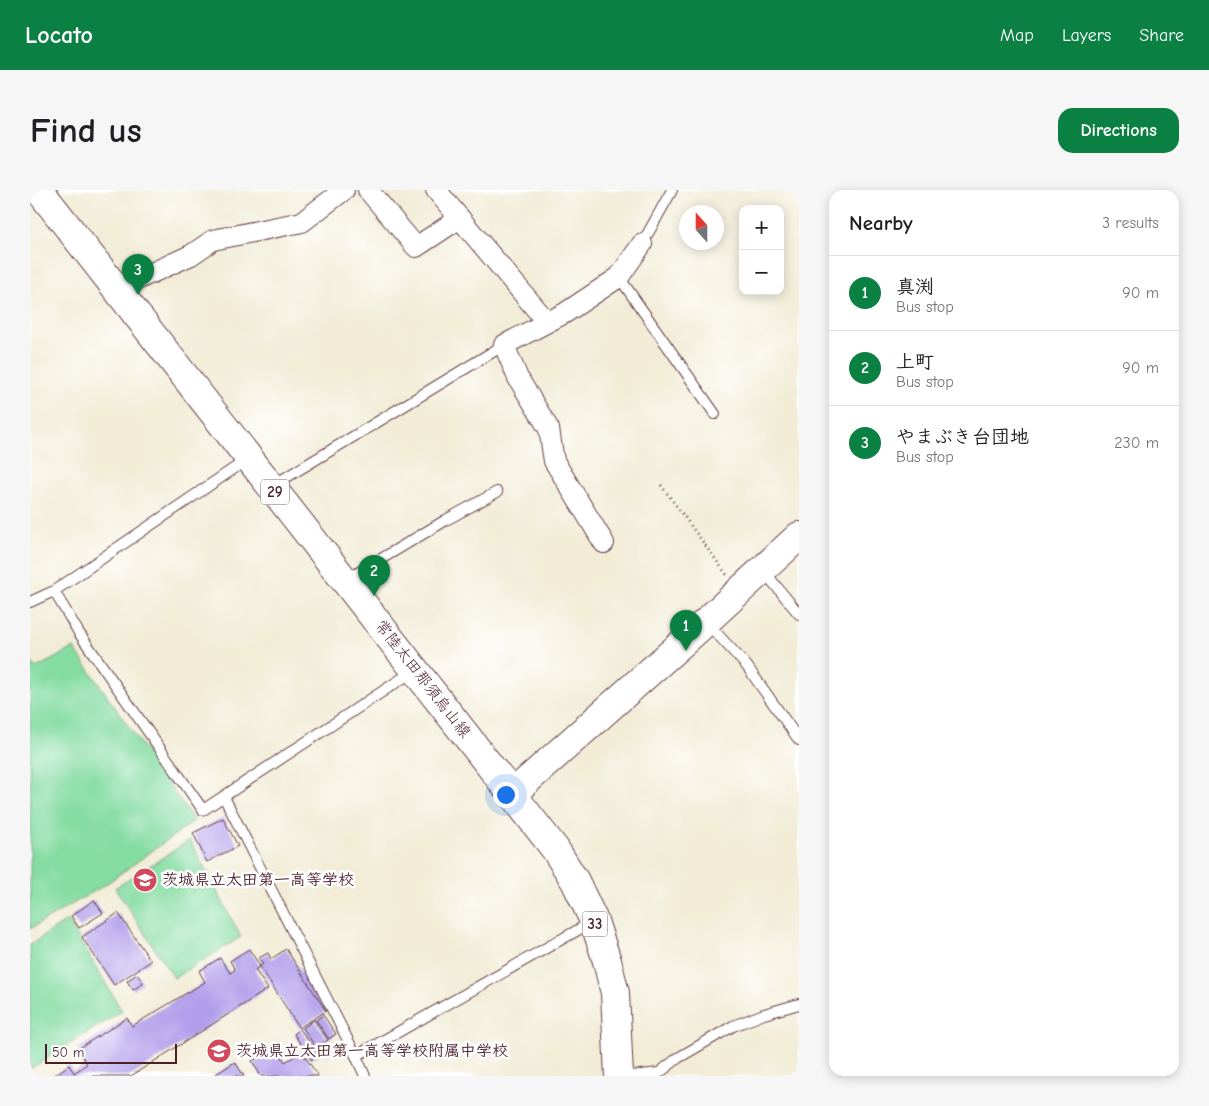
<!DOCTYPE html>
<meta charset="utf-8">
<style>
body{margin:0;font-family:"Comic Neue","Klee One",sans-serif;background:#f6f6f6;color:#202124}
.controls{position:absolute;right:15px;top:15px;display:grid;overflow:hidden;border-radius:10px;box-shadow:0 2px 12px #0003}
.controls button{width:45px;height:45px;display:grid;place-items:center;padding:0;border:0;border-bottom:1px solid #e0e0e0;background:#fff;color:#202124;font:25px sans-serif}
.compass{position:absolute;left:649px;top:15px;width:45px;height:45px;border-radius:50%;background:#fff;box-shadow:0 2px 12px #0003;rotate:339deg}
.scale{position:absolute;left:15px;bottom:12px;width:132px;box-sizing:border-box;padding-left:5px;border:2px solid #4a1f2b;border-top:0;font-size:14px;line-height:18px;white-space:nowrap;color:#4a1f2b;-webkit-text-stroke:4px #fff;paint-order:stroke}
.you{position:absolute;left:475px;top:604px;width:18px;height:18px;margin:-12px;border:4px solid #fff;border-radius:50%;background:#1a73e8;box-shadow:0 0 0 8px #1a73e833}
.badge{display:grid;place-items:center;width:32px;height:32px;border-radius:50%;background:#0b8043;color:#fff;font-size:16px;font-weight:700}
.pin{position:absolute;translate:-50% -41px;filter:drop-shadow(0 1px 2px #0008)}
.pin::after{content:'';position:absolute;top:26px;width:18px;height:15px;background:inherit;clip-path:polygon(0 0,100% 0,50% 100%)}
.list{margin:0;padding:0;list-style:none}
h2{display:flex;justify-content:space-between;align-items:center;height:65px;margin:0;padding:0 20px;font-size:21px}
h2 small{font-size:16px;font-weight:400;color:#757577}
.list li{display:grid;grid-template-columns:32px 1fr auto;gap:15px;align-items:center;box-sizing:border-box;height:75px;padding:0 20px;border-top:1px solid #e0e0e0}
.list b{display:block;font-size:19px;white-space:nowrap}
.list p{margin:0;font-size:16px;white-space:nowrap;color:#757577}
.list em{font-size:16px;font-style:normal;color:#757577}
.map{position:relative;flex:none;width:769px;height:886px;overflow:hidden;border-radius:15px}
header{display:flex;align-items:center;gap:30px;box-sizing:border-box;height:70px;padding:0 25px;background:#0b8043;color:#fff}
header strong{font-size:24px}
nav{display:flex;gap:28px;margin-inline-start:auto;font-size:18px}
.intro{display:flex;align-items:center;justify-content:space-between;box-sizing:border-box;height:120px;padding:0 30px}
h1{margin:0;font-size:35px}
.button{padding:12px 22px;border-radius:15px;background:#0b8043;color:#fff;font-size:18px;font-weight:700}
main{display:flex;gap:30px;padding:0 30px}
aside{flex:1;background:#fff;border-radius:15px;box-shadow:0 2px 12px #0003}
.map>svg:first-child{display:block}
.green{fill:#84dca1;stroke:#677e66}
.building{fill:#b19eea}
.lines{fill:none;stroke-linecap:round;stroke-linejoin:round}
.service-casing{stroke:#633e45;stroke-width:12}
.minor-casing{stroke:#633e45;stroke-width:22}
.primary-casing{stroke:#633e45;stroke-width:30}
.path{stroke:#633e45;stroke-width:3;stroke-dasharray:1 4;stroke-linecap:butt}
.service{stroke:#fff;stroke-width:10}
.minor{stroke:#fff;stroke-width:20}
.primary{stroke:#fff;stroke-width:28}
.labels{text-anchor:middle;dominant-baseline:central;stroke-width:5;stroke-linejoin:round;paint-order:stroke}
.shield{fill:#fff;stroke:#80626b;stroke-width:1}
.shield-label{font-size:15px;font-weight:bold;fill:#4a1f2b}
.street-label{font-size:16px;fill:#4a1f2b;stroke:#fff}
.poi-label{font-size:16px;font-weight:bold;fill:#4a1f2b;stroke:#fff;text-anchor:start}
</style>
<header>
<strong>Locato</strong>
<nav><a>Map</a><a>Layers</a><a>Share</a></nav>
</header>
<div class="intro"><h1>Find us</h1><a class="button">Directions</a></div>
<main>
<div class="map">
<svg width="769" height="886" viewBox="0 0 769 886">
<rect width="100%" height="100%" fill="#fff"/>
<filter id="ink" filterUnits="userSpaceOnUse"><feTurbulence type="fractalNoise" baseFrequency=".02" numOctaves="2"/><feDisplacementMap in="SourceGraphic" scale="10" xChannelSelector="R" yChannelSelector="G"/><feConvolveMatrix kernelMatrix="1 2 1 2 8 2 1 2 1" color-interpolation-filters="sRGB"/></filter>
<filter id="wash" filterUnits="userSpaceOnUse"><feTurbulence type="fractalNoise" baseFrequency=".0096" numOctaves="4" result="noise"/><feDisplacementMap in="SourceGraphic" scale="20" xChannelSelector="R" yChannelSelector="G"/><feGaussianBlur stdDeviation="1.12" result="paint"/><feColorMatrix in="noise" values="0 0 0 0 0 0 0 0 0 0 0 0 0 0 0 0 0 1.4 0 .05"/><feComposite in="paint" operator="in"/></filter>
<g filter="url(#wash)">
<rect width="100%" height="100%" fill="#f2ecd6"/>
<path class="green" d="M44,458L164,631L73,696L0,739V470L6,478Z
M160,650L211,747L144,788L85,698Z
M38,730L92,821L0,879V755Z"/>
<g id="blocks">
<path class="building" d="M193,628L208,656L177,672L163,643Z
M64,710L73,723L49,738L41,726Z
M88,723L121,771L84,795L52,747Z
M219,759L230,776L225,780L238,799L101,886H23L39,875L44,883L57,874L48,859L97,828L102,836L175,792L169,781L190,768L200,783L205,780L200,771Z
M256,759L296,821L269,838L230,776L233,774L229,768L238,763L241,769Z
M107,784L113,793L103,800L97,791Z
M293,825L306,844L299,849L286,830Z
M284,830L298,850L286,858L273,838Z
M270,839L288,865L281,870L264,844Z
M245,856L255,872L272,862L288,886H231L222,871Z
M205,872L214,886H183Z"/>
</g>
</g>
<g filter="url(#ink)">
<use href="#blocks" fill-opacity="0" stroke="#633e45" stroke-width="1"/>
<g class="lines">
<defs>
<path id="service" d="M612,54L642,0
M589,87L685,224
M242,296L474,155
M733,380L769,424
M316,390L416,330L467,302
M24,401L49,443L173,620L385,480
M0,412L24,401L218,269
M677,433L716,475L769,550
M194,607L326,866L335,886
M326,866L562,732
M602,886L629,883L648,868L703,836L734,824L769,814"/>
<path id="minor" d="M338,0L386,57L430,28
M406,0L517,132
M87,99L161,65L183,50L272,32L314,0
M574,353L524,271L519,239L488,188L474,155L535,123L589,87L612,54"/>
<path id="primary" d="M9,0L525,659L545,691L564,731L577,771L585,803L589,886
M482,604L667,440L769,346"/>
</defs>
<use href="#service" class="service-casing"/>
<use href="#minor" class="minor-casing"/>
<use href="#primary" class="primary-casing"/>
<path class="path" d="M631,295L697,385"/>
<use href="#service" class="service"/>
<use href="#minor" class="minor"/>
<use href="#primary" class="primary"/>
</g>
</g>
<defs>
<symbol id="school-disc" viewBox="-11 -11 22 22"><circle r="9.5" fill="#d1495b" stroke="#fff"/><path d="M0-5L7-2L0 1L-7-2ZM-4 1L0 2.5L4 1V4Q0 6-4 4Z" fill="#fff"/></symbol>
</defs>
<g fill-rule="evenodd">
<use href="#school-disc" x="101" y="676" width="28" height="28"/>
<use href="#school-disc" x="175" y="847" width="28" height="28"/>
</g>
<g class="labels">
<g class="shield">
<rect x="231" y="289.5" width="28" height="25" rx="4"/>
<rect x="552.5" y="721.5" width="25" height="25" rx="4"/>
</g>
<g class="shield-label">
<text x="245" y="302">29</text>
<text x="565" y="734">33</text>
</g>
<g class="street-label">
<text transform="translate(393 489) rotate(52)">常陸太田那須烏山線</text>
</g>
<g class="poi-label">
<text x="132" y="690">茨城県立太田第一高等学校</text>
<text x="206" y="861">茨城県立太田第一高等学校附属中学校</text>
</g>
</g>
</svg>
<div class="controls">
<button>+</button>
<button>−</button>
</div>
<svg class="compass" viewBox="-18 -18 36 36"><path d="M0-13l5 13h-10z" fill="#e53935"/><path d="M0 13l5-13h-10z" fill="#757577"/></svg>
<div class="scale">50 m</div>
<div class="you"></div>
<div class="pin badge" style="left:656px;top:461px">1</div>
<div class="pin badge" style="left:344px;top:406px">2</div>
<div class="pin badge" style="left:108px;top:105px">3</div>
</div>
<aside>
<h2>Nearby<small>3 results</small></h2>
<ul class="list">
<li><span class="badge">1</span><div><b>真渕</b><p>Bus stop</p></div><em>90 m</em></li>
<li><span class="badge">2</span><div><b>上町</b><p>Bus stop</p></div><em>90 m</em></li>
<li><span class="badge">3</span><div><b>やまぶき台団地</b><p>Bus stop</p></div><em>230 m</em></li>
</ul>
</aside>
</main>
